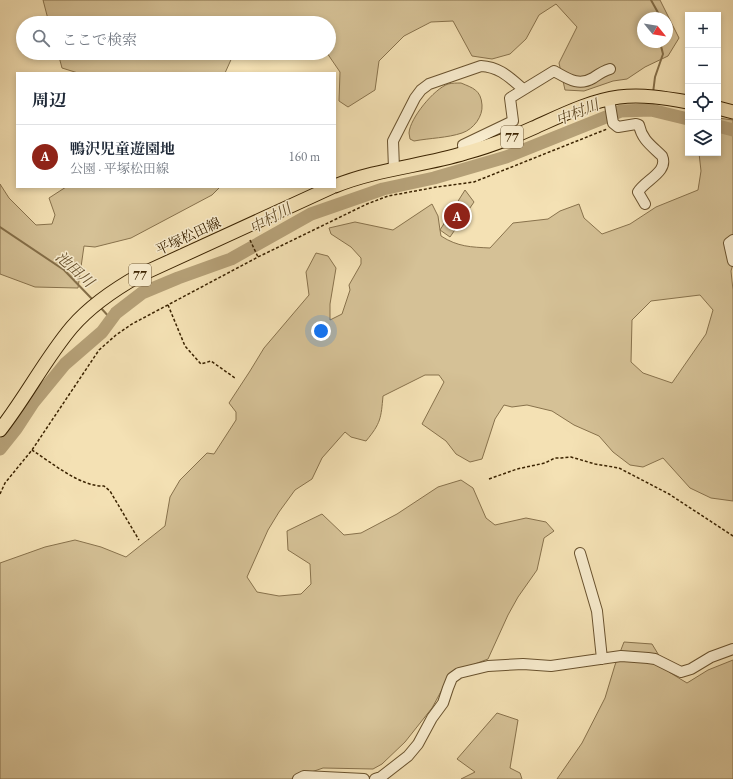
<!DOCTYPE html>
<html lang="ja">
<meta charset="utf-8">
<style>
body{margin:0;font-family:"EB Garamond","Noto Serif JP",serif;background:#f2f2f3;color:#1f2937}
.controls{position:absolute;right:12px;top:12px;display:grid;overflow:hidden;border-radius:0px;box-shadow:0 2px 6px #0003}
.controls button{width:36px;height:36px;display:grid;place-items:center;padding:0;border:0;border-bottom:1px solid #e0e1e3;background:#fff;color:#1f2937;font:20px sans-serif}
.compass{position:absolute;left:637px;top:12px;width:36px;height:36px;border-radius:50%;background:#fff;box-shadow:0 2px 6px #0003;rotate:120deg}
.you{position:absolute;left:321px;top:331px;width:14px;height:14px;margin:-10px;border:3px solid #fff;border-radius:50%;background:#1a73e8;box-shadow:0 0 0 6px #1a73e833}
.badge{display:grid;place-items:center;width:26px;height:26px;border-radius:50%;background:#8f2418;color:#fff;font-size:13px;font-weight:700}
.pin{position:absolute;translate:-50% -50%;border:2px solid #fff;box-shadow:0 1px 4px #0006}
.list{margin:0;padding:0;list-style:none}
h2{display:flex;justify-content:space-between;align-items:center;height:52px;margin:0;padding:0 16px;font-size:17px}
h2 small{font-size:13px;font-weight:400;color:#747a83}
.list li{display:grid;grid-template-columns:26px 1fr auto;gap:12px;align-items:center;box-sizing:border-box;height:64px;padding:0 16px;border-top:1px solid #e0e1e3}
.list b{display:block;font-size:15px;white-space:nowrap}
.list p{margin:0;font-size:13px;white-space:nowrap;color:#747a83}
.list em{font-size:13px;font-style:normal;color:#747a83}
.icon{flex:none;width:22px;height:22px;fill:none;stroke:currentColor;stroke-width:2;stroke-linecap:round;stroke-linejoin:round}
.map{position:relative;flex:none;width:733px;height:779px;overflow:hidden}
.search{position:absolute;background:#fff;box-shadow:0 2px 6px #0003;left:16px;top:16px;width:320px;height:44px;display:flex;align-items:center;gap:10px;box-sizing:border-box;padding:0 14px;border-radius:22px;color:#747a83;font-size:15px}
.panel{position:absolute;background:#fff;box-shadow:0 2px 6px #0003;left:16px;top:72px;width:320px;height:116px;border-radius:0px}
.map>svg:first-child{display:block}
.green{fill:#d5c196;stroke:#88724c;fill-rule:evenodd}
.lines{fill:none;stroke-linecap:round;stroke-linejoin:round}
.stream{stroke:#846e48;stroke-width:2}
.river{stroke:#b5a077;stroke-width:13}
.minor-casing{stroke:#69522e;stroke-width:12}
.major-casing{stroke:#3b2301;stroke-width:15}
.path{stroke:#3b2301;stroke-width:1.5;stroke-dasharray:3 2;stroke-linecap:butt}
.minor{stroke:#f8ecce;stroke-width:10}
.major{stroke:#f4e1b4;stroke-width:13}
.labels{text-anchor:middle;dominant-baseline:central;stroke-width:3;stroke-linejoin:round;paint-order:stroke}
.shield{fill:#f8ecce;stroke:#745f3e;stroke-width:1}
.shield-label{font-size:13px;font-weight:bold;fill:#3b2301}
.street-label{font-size:14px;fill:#3b2301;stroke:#f8ecce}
.water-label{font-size:15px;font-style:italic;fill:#664f2a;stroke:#f8ecce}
</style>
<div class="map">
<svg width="733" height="779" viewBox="0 0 733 779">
<rect width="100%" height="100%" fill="#f4e1b4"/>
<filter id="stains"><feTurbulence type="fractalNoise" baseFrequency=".005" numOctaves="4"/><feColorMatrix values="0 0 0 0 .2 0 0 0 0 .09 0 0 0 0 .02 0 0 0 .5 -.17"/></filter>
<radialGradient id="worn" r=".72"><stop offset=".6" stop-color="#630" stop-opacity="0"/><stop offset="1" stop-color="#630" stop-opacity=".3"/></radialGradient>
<path class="green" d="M43,0H660L679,38L668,56L645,67L627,79L613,81L584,91L565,90L559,63L577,27L556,4L539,15L526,39L510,54L492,59L472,56L453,21L431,22L404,36L379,61L375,90L348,107L339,101L340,72L327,53H329V23H49ZM643,18H667V42H643Z
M58,53H234L225,73H78L62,68Z
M461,83C473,88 481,90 482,105C483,116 474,129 462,133C447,138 430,138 414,141L410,139C410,137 409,135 409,133C410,118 434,89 448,84C452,83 457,83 461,83Z
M718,118L733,120V264L731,271L733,290V501L711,498L690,488L663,458L643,467L630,465L613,452L599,436L574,425L552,411L527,405L512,407L504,405L495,419L482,459L470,462L456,454L446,441L422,424L444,382L439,375H425L383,396C381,418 381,423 366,441L351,437L345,432L322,458L312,479L295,490L279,512L268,530L247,577L257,592L279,596L301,594L311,584L310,564L288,550L287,531L322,514L344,535L361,533L397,514L438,487L461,480L473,488L486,518L495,525L526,518L546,522L554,531L544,538L537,570L518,597L508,615L488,659L451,673L432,708L405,742L382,764L373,769L323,768L291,779H0V563L45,547L75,540L101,547L126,557L165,526L170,497L180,480L207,453L214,454L236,420V412L229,403L250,371L264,348L309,295L306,272L316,253L328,256L336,268L330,304V320L342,314L350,290L349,285L361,264V258L351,247L331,234L329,228L355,222L393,230L432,204L438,216L440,230L465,190L474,202L450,237L440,230L441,236C458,247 471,247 490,248L513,223L548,219L560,211L579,204L584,218L602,234L630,224L656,207L698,190L701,171L699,153H718ZM700,295L713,310L706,334L672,383L643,373L631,362L632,320L651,301Z
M0,184L9,198L36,225L52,224L55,215L49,198L66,187H220L212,195L131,238L95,247L84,246L78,288L35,287L0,274Z
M624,642L652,644L669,672L687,683L708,670L733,660V779H557L582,743L605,698L615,665Z
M497,713L518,720L510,768L520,773L522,779H461L475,772L457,759Z"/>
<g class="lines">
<path class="stream" d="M651,0L661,18
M653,93L655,77L663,54L660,42
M651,110L652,101
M0,227L64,270L93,300
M100,307L111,319"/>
<path class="river" d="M718,126L733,130
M0,449L16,429L33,403L65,364L102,332L116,313L142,293L178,278L231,259L311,214L383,189L434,178L506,157L621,111L651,110L688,119"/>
<defs>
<path id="minor" d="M609,99L613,123L618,127L636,124L639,125C642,140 652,146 662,156C669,172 645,180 638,192L645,204
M464,154L463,145L513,121L510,98L554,71C567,78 578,87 593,78C599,74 603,71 610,69
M394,169L393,141L415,98L421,90L429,84L481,66C500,67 510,78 523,89
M733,240L729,243L733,261
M580,553L597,611L602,659
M298,779L304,776L364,779
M375,779L381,777L408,756L418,744L432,718L443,703L448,688L452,678L459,673L488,666L523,664L551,666L621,656L648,658L655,659L681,672L691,669L711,657L733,649"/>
<path id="major" d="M718,108L733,112
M335,186C377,169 422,166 465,153C488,147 511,138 533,128C560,116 589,101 619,97C642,94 665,98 688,102
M0,430C26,397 45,359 72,327C91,305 115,289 140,275L332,187"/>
</defs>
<use href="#minor" class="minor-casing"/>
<use href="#major" class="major-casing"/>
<path class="path" d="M250,240L258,257
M168,305L185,346L201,364L211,361L235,378
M32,450C52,463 81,487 104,486L110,491L139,540
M489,479L517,469L545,463L555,458H561L571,457L595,464L619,468L669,494L733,536
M0,494L5,483L32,450L99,350L116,335L132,324L258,257L367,204L388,196L437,187L474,182L607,129"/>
<use href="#minor" class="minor"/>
<use href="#major" class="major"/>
</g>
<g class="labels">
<g class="shield">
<rect x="501" y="126" width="22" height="22" rx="3"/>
<rect x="129" y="264" width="22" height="22" rx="3"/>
</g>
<g class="shield-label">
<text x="512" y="137">77</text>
<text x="140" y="275">77</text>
</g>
<g class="street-label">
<text transform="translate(188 236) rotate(-25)">平塚松田線</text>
</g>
<g class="water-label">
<text transform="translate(577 112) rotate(-22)">中村川</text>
<text transform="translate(270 218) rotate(-29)">中村川</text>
<text transform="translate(75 269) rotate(42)">池田川</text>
</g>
</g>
<rect width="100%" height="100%" filter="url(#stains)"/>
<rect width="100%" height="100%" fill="url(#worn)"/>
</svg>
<div class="controls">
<button>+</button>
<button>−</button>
<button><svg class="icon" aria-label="locate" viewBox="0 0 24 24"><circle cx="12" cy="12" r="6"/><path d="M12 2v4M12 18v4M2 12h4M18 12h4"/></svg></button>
<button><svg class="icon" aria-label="layers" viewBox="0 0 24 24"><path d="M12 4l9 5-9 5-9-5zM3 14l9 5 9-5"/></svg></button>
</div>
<svg class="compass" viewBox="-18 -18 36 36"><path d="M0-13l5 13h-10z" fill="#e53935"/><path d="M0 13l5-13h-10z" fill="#747a83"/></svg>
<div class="you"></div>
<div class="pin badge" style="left:457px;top:216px">A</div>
<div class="search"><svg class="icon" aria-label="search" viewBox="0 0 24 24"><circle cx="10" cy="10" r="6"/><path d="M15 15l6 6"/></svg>ここで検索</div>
<section class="panel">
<h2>周辺<small></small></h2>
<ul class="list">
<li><span class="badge">A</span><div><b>鴨沢児童遊園地</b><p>公園 · 平塚松田線</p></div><em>160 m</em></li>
</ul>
</section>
</div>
